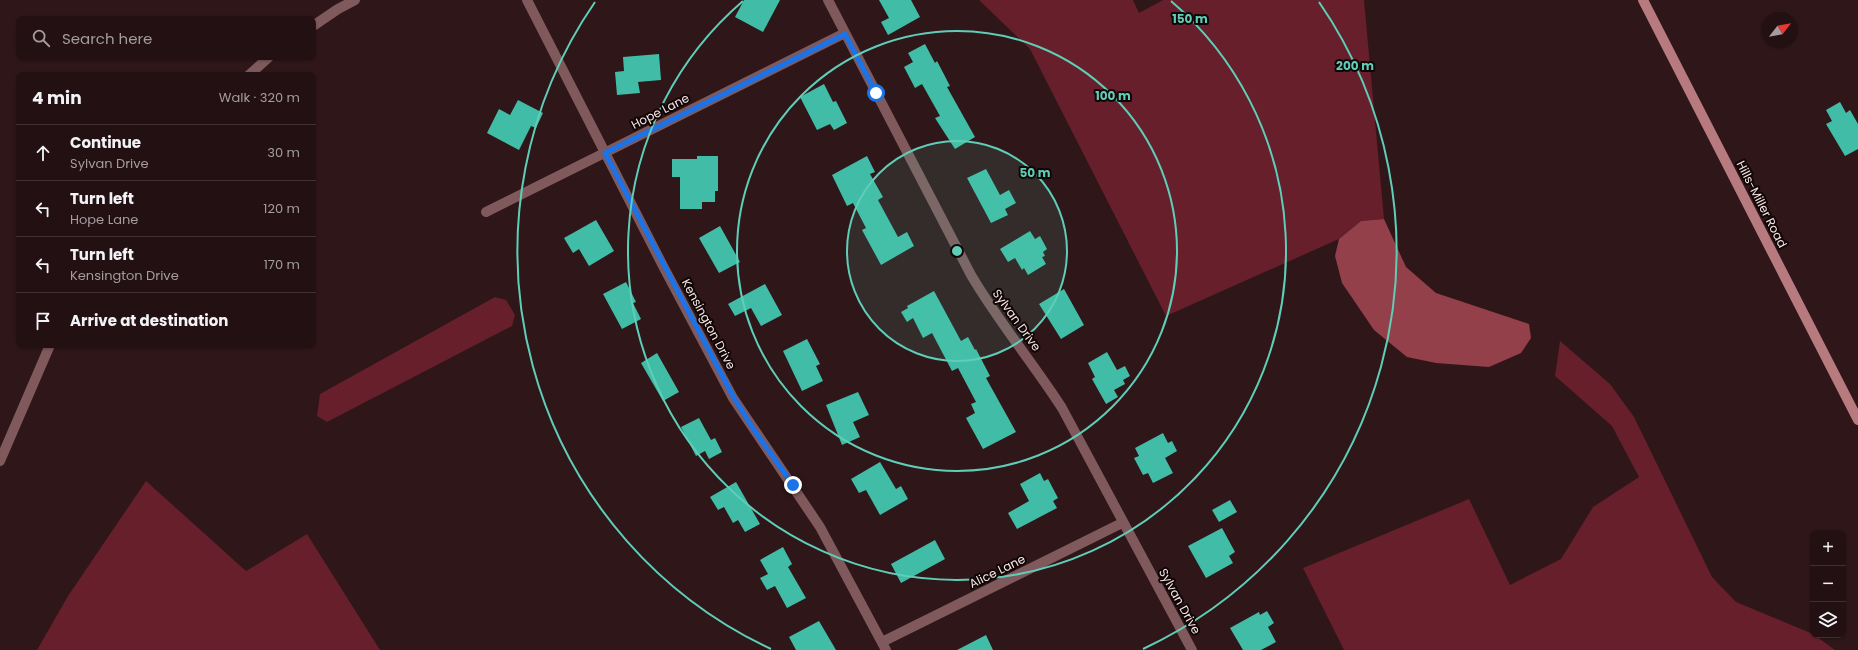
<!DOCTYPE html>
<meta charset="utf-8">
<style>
body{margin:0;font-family:Poppins,sans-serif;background:#2f1e21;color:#f1f3f6}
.controls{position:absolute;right:12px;bottom:12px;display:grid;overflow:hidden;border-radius:8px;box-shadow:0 1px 3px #0004}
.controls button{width:36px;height:36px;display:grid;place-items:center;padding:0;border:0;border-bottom:1px solid #403033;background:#231013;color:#f1f3f6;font:20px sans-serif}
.compass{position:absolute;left:1762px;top:12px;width:36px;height:36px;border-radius:50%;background:#231013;box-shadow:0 1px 3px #0004;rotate:59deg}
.stop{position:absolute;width:12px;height:12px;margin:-9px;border:3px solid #1a73e8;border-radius:50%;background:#fff}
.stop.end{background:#1a73e8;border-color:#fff;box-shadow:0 1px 4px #0008}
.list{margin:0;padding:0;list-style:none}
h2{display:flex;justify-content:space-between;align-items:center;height:52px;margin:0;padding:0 16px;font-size:17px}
h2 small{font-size:13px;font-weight:400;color:#a39da0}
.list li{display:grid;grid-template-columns:26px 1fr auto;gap:12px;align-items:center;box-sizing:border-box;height:56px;padding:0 16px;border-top:1px solid #403033}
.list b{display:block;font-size:15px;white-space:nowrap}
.list p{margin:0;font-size:13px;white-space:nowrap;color:#a39da0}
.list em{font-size:13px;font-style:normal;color:#a39da0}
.icon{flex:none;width:22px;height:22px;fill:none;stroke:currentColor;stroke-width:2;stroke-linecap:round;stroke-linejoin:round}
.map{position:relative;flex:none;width:1858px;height:650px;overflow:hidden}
.search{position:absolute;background:#231013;box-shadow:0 1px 3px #0004;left:16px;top:16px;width:300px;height:44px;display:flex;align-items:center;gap:10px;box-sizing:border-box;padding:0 14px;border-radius:8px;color:#a39da0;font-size:15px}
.panel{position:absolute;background:#231013;box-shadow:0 1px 3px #0004;left:16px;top:72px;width:300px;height:276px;border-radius:8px}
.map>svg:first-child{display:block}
.green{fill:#661f2b}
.water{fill:#93404b}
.building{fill:#41bda7}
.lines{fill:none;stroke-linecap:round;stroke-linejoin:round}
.street{stroke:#7f595c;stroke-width:10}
.secondary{stroke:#b77a7f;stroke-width:10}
.route{stroke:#1a73e8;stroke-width:5}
.ring{fill:none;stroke:#5eceb8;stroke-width:2}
.labels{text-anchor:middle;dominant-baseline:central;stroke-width:4;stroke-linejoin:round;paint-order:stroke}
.street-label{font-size:12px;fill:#f9e6e7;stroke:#100606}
.centre{fill:#5eceb8;stroke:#100606;stroke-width:2}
.ring-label{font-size:12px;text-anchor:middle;font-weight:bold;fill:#5eceb8;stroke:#100606;stroke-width:4;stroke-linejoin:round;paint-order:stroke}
</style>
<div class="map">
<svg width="1858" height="650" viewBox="0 0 1858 650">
<rect width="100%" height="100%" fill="#2f1619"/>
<path class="green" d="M979,0H1133L1139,13L1163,0H1364L1384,219L1361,221L1339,239L1166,316L1030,49Z
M495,297L506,300L515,315L512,326L327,422L317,416L320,394Z
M1560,341L1610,384L1634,417L1712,577L1736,602L1813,634L1835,650H1344L1303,568L1469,499L1510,585L1561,559L1593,507L1639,477L1612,426L1555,376Z
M146,481L246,571L307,534L380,650H37L68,596Z"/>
<path class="water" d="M1384,219L1406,267L1436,293L1529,324L1531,338L1521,353L1489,367L1436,363L1407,357L1374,330L1342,283L1335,256L1339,239L1361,221Z"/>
<path class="building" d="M744,0H780L763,32L735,17Z
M879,0H911L920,17L888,35L881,22L889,18Z
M925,44L935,63L937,61L950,86L947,87L975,137L955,149L935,118L940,116L922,84L915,88L904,67L913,62L908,53Z
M659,54L661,80L638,82L640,93L617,95L615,72L624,71L623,57Z
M824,84L833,102L836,101L847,123L834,130L830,124L817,130L800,97Z
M518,100L543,113L536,128L531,126L519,150L487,133L499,109L510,115Z
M1840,102L1846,113L1850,110L1858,124V149L1845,156L1826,124L1832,121L1826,110Z
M697,156H718V191H715V202H702V209H680V177H672V159H697Z
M867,156L875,172L870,174L883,197L878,200L898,237L907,232L914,246L881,265L862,230L866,228L853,203L847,206L832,175Z
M986,169L1000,195L1009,190L1016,203L1005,209L1008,215L991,223L967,178Z
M596,220L614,251L589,266L579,249L573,253L564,238Z
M720,226L740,262L719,273L699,238Z
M1030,231L1035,239L1040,236L1047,249L1043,252L1045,256L1042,257L1046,264L1028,275L1024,268L1022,270L1015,258L1008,262L1000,249Z
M626,282L636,302L633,303L641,319L622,329L603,294Z
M765,284L782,315L761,326L751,308L735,316L728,304Z
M1064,289L1084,325L1061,339L1039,304Z
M934,291L961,341L968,337L975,350L976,349L990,376L986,378L1016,432L983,449L966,418L975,413L971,404L976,402L958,368L952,371L932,333L923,338L913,318L907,322L901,312L908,308L907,306Z
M807,339L820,364L816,366L823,381L802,391L783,351Z
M1107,352L1117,370L1125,366L1130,376L1123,380L1125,384L1114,390L1118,397L1106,404L1092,379L1095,377L1088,363Z
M657,353L679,392L663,401L641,363Z
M858,392L869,415L853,422L860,437L842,445L826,405Z
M699,418L711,440L715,438L722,452L709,459L705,451L696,456L681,427Z
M1163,433L1168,443L1172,441L1177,451L1165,458L1173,473L1153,483L1148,473L1143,475L1134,458L1139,456L1135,448Z
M880,462L896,489L901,486L908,499L880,515L866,490L859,493L851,479Z
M1040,473L1044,481L1048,479L1058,498L1053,501L1057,508L1017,529L1008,513L1029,501L1020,484Z
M736,482L760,524L745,532L738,520L733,523L724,507L718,510L710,497Z
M1230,500L1237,512L1219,522L1212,510Z
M1222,528L1235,552L1229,556L1233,563L1206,578L1188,546Z
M935,540L945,559L901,583L891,564Z
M783,547L792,564L788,567L806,598L787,608L775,586L767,590L760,578L768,574L760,560Z
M1267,611L1274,623L1268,627L1276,642L1261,650H1243L1230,628L1259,612L1260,615Z
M819,621L836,650H796L789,637Z
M986,635L993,650H957Z"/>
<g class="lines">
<path class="street" d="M527,0L663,266L733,398L820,527L886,650
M828,0L971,275C998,321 1033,363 1062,408L1192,650
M313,26L338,9L355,0
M249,75L269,57
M486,212L845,33
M0,461L50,345
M882,642L1122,523"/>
<path class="secondary" d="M1643,0L1858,420"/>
</g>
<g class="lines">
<path class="route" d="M793,485L754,430L734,398L605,153L845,34L876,93"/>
</g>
<circle cx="957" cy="251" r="110" fill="#5eceb8" fill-opacity=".12"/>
<g class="ring">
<circle cx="957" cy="251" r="110"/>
<circle cx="957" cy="251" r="220"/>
<path d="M1171 1A329 329 0 1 1 743 1"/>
<path d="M771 649A439 439 0 0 1 595 2M1319 2A439 439 0 0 1 1143 649"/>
</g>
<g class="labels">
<g class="street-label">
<text transform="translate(660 111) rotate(-27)">Hope Lane</text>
<text transform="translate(1762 204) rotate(63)">Hills-Miller Road</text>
<text transform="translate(1017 320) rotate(54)">Sylvan Drive</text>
<text transform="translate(709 324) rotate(62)">Kensington Drive</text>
<text transform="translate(997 571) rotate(-26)">Alice Lane</text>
<text transform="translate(1180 601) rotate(61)">Sylvan Drive</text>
</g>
</g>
<circle cx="957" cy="251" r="6" class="centre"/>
<g class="ring-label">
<text x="1190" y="23">150 m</text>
<text x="1355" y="70">200 m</text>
<text x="1113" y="100">100 m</text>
<text x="1035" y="177">50 m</text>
</g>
</svg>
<div class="controls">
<button>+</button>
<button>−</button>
<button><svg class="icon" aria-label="layers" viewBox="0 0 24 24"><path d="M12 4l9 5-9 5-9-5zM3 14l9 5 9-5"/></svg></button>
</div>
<svg class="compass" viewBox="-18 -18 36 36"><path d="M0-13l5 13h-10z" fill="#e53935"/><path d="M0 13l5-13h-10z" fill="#a39da0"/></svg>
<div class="stop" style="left:876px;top:93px"></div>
<div class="stop end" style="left:793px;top:485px"></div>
<div class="search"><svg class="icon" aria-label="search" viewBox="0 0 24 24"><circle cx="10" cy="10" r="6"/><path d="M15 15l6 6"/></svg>Search here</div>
<section class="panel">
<h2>4 min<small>Walk · 320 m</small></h2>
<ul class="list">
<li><svg class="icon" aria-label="ahead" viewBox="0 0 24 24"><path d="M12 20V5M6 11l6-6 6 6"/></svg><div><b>Continue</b><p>Sylvan Drive</p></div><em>30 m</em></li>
<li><svg class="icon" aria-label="left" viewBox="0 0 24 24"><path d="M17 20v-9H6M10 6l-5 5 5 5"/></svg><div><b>Turn left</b><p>Hope Lane</p></div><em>120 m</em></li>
<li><svg class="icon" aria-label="left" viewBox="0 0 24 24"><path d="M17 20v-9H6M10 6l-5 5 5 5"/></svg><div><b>Turn left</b><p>Kensington Drive</p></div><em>170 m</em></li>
<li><svg class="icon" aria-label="arrive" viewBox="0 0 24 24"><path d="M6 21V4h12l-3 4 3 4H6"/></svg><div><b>Arrive at destination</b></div></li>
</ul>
</section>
</div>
